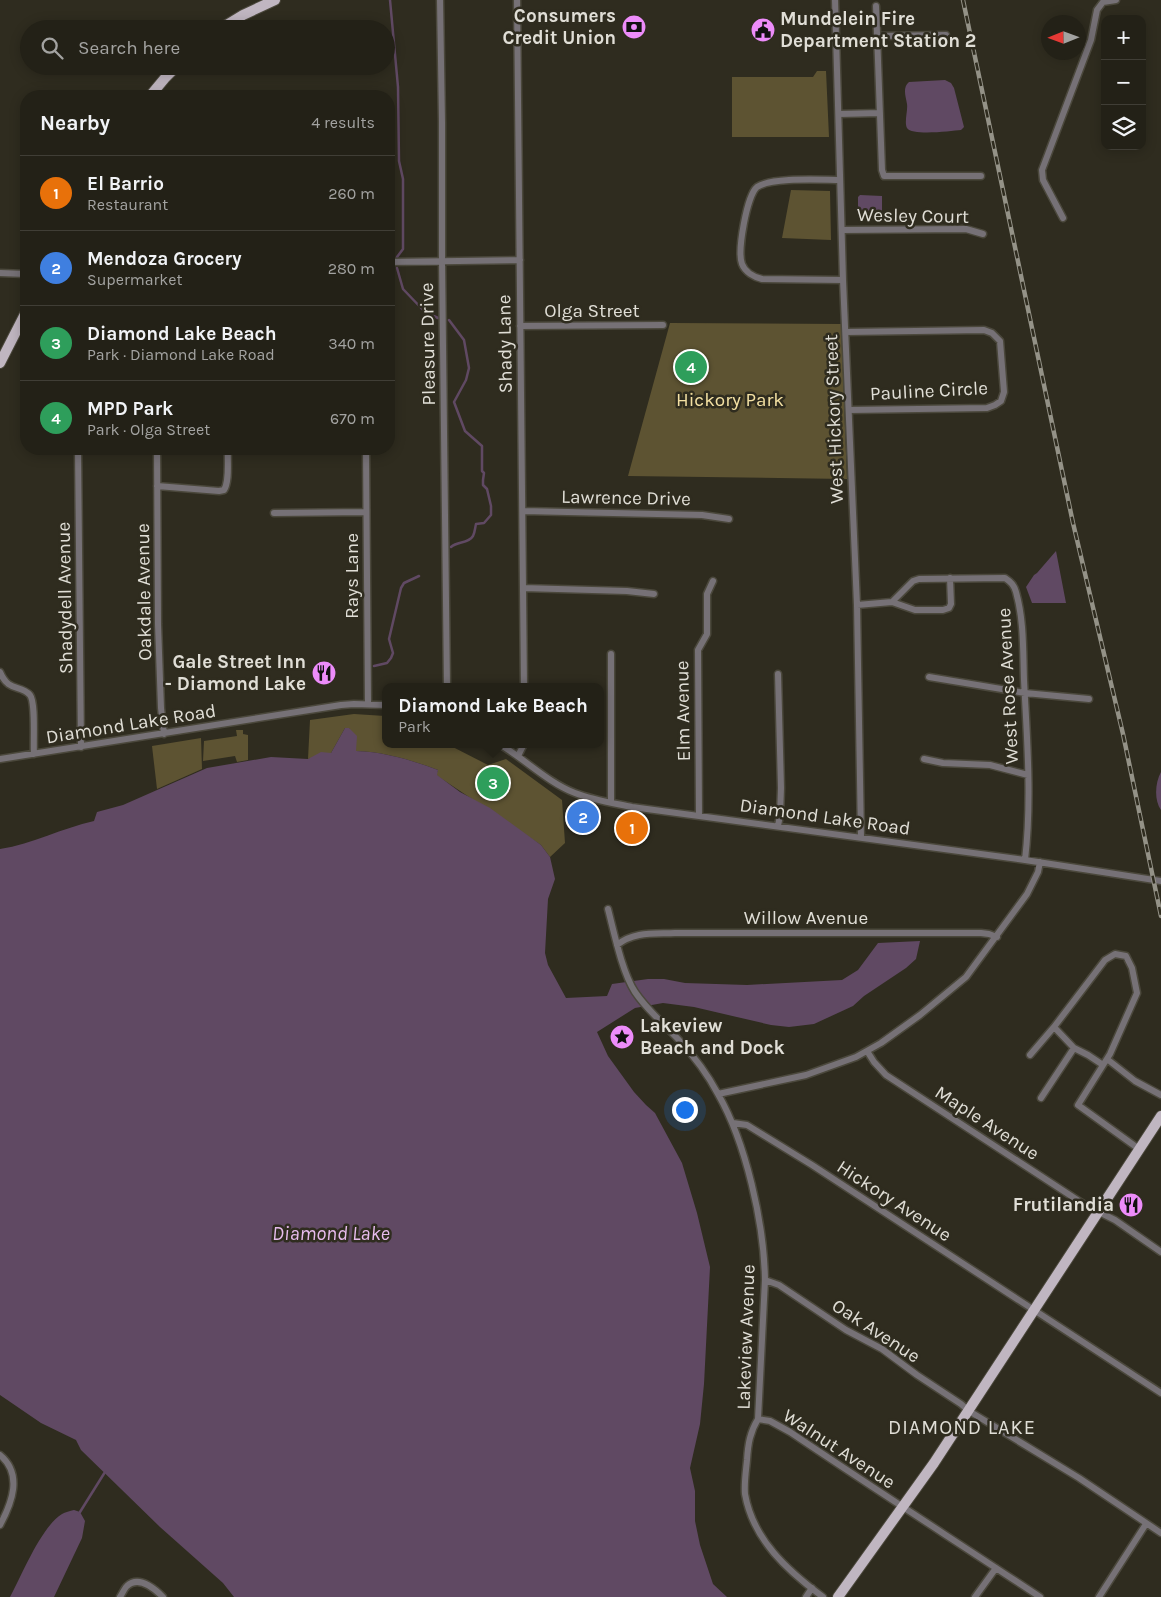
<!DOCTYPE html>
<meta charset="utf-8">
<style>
body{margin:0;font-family:Karla,sans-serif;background:#2f2e24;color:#f1f3f6}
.controls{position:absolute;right:15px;top:15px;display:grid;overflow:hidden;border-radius:10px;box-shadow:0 2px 12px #0003}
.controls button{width:45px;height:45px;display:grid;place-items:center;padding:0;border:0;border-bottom:1px solid #403e36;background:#232117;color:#f1f3f6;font:25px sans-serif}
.compass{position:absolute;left:1041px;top:15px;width:45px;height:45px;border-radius:50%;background:#232117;box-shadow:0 2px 12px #0003;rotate:269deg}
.you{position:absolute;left:684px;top:1109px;width:18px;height:18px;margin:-12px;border:4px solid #fff;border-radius:50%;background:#1a73e8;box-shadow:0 0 0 8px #1a73e833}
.badge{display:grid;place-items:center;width:32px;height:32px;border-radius:50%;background:#8bbbb9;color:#fff;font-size:16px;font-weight:700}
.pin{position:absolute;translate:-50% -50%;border:2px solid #fff;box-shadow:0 1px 5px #0006}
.popup{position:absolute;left:382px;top:683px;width:222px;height:65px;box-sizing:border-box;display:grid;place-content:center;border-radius:10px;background:#232117;filter:drop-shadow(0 1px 4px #0005);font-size:16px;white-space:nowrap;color:#a3a3a1}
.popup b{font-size:19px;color:#f1f3f6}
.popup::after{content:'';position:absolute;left:50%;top:100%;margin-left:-10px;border:10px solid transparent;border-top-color:#232117}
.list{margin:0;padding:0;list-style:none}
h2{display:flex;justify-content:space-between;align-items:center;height:65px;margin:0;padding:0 20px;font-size:21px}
h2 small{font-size:16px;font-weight:400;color:#a3a3a1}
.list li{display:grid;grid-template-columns:32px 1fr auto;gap:15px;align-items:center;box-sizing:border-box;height:75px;padding:0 20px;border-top:1px solid #403e36}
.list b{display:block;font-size:19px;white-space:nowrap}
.list p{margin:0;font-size:16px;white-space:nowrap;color:#a3a3a1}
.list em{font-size:16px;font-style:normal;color:#a3a3a1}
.icon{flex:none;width:28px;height:28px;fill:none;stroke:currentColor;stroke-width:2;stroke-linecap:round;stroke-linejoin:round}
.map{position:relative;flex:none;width:1161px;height:1597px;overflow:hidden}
.search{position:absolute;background:#232117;box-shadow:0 2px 12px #0003;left:20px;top:20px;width:375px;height:55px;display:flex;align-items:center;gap:12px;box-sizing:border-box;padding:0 18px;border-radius:28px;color:#a3a3a1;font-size:19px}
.panel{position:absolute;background:#232117;box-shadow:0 2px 12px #0003;left:20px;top:90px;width:375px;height:365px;border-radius:20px}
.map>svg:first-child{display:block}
.green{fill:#5d5332}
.water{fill:#604963}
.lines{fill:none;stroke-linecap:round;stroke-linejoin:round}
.stream{stroke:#604963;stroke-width:2.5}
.street-casing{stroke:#4b483c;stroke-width:9}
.primary-casing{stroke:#4b483c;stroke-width:12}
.street{stroke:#767176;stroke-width:6}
.primary{stroke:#c0b6c1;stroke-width:10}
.rail-casing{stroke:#949287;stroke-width:4.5}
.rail{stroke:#2f2c1f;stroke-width:2.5;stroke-dasharray:8;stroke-linecap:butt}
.labels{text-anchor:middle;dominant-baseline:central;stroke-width:5;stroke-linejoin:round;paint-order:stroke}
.poi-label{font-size:19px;font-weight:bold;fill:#e0ded6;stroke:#2f2c1f;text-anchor:end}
.street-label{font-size:19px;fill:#e0ded6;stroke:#2f2c1f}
.park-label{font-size:19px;fill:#f4e1a3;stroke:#2f2c1f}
.water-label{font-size:20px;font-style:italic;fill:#e7bced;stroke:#2f2c1f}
.neighbourhood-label{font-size:20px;letter-spacing:1px;fill:#e0ded6;stroke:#2f2c1f}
</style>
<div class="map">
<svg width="1161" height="1597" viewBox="0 0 1161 1597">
<rect width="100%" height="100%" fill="#2f2c1f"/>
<path class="green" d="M817,71H826L829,137H732V77H813Z
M791,190L830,191L831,240L782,238Z
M670,323L841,324L847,479L628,476Z
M233,449H361V455H233Z
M354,714L385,716L386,744H447L488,765L506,759L562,800L565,843L550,857L541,845L436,775L438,770C411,760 385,752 356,751L349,728H345L331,753L308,759L310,720Z
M236,730H243V734L248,735V760L237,762L235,756L203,761L204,741L237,736Z
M201,738L202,769L157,789L152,746Z"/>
<path class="water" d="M945,80L951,83L954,88L964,127L961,130C951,131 912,136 907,128C904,122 908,111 907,104C906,97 902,88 909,82Z
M860,195L882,196V214H858V197Z
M1056,551L1066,603H1032L1026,587L1034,575L1037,573Z
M345,728H349L357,736L356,751C385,752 411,760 438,770L437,775L460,792L490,808L541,845L550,857L555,879L548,899L545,953L548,965L566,998L607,996L612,984L648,979H664L685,983L747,985L842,980L858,970L878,943L920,941L916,959L906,968L864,996L853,1006L814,1024L789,1027L771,1025L694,1007L663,1003L635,1008L597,1032L608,1056L634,1092L646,1105L655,1113L682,1163L697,1213L710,1267L704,1384L700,1424L690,1468L695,1491V1521L700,1545L713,1584L727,1597H234L223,1583L160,1527L81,1450L76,1440L41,1423L0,1395V849C33,844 62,828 94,821L97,812L123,805L207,768L271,757L308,759L321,752L331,753Z
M1161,772V810C1154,800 1155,783 1161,772Z
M74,1510L80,1512L85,1521L82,1538L54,1597H10C22,1575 41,1527 62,1514C65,1512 70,1511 74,1510Z"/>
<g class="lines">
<path class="stream" d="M390,0L398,87L399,161L403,179V249L397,257
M397,268L403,289L425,312L438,318
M449,320L464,340L469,368L466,380L454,402L465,431L482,446V471L484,473L483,480V485L487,489L491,506V515L484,523L476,524C475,528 475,532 473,536C468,544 458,541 451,547
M374,666L387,663L391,658L393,653L389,639L401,588L404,583L419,576
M80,1512L105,1472"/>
<defs>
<path id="street" d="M440,0L442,122V260L447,687
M517,0L524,687
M835,0L843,280L857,605L861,837
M876,6L882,170L884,176H981
M877,36L946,35
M839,114L880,113
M840,180C821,180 772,177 757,187C747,195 737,251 742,264C745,272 754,277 762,279L843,280
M1063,218L1043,180L1042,170L1091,40L1097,10L1103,2L1116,0
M842,230L966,229L983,234
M389,262L520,260
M0,273L26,274
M520,326L663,325
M846,332L984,330L992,333L1000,341L1004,392L1001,401L995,405L987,408L849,410
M78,449L81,747
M157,449L158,624L161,708L164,734
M366,449L368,704
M157,486L219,491L224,490C230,481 227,459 228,449
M523,511L702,515L729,519
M274,513L366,512
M523,588L627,591L654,594
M892,602L913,581L919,579L1005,578C1011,582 1014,585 1016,592C1024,620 1023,651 1024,680C1027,739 1032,800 1025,860
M857,605L892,602L915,610H943L949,608L951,604L950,578
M0,672C9,693 20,684 30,695C36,703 33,742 34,754
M778,674L781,788L780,815L778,826
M929,677L1025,693L1089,699
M499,744C525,759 547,782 575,793C593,800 613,803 632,807L1025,860L1161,881
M518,756L524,744
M0,759L341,705L354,704L386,705
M924,759L943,763L990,765L1028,775
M611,802V654
M699,816L698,650L707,634V594L713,581
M608,909C614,932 622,972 635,992C647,1010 663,1023 678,1039C693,1055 708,1075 718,1094C746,1143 764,1223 765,1280L758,1419C750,1432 748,1444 747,1460C746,1471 744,1483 745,1494C753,1540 788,1571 823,1597
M617,945C634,931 655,934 675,933H981L989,934L997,937
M1074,1048L1088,1055L1103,1065
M867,1051L874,1062L886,1075L1085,1205L1115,1220L1161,1252
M1030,1055L1054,1027L1105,960L1115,954L1126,956L1132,968L1137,993L1110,1054L1078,1105L1139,1149
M1107,1059L1135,1081L1161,1095
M718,1094L806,1075L856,1057L881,1043L920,1015L966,977L1027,894L1038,872L1040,862
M1041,1098L1074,1048L1054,1027
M733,1123L747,1125L812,1165L1161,1393
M765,1280L779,1285L846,1330L882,1349L917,1375L961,1404L969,1411L1079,1478L1161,1533
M758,1419L770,1421L790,1432C873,1488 957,1542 1040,1597
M0,1455C23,1474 12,1503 0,1525
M120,1597C122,1594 124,1589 127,1586C139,1575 154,1588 163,1597
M806,1597L812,1588
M975,1597L996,1568
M1099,1597L1146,1524"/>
<path id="primary" d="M220,29L243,15L275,0
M150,96L165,78L177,66
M0,363L26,312
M838,1597L934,1463L1161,1116"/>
</defs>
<use href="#street" class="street-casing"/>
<use href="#primary" class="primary-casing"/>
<use href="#street" class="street"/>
<use href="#primary" class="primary"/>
<defs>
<path id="rail" d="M963,0L1073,523L1123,734L1161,916"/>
</defs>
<use href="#rail" class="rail-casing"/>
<use href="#rail" class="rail"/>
</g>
<defs>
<symbol id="bank-disc" viewBox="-11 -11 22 22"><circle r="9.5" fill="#ed8cfa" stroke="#2f2c1f"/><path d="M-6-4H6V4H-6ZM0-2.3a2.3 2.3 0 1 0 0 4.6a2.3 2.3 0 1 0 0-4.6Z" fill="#111"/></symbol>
<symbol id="civic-disc" viewBox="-11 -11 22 22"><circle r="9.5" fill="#ed8cfa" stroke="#2f2c1f"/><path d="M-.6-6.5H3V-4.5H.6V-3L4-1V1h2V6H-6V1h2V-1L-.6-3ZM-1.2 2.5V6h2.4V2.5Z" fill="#111"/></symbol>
<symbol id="restaurant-disc" viewBox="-11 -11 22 22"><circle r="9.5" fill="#ed8cfa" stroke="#2f2c1f"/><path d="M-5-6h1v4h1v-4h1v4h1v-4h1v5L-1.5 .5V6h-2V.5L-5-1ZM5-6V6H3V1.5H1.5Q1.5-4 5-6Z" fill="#111"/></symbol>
<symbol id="sight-disc" viewBox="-11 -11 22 22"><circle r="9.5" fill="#ed8cfa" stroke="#2f2c1f"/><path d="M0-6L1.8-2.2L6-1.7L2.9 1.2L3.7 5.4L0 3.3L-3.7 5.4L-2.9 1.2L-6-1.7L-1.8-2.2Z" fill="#111"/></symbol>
</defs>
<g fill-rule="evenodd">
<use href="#bank-disc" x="620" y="13" width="28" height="28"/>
<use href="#civic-disc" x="749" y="16" width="28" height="28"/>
<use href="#restaurant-disc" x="310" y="659" width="28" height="28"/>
<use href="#sight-disc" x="608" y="1023" width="28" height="28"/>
<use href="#restaurant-disc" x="1117" y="1191" width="28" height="28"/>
</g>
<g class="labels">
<g class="poi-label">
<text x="616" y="16">Consumers<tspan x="616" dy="22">Credit Union</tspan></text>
<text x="780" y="19" text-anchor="start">Mundelein Fire<tspan x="780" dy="22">Department Station 2</tspan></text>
<text x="306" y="662">Gale Street Inn<tspan x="306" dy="22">- Diamond Lake</tspan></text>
<text x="640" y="1026" text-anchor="start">Lakeview<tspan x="640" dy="22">Beach and Dock</tspan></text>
<text x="1114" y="1205">Frutilandia</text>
</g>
<g class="street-label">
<text transform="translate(913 216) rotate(1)">Wesley Court</text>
<text x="592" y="311">Olga Street</text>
<text transform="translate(428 344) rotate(-91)">Pleasure Drive</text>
<text transform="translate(505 344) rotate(-91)">Shady Lane</text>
<text transform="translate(929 391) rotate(-3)">Pauline Circle</text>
<text transform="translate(834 419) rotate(-92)">West Hickory Street</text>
<text transform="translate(626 498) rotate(1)">Lawrence Drive</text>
<text transform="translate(352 576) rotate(-90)">Rays Lane</text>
<text transform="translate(144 592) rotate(-91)">Oakdale Avenue</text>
<text transform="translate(65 598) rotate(-91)">Shadydell Avenue</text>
<text transform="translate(1008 686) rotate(-93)">West Rose Avenue</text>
<text transform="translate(683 711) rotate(-91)">Elm Avenue</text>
<text transform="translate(131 724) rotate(-9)">Diamond Lake Road</text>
<text transform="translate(825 817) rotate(8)">Diamond Lake Road</text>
<text x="806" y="918">Willow Avenue</text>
<text transform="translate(987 1123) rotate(33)">Maple Avenue</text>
<text transform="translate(894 1201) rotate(33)">Hickory Avenue</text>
<text transform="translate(876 1331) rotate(33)">Oak Avenue</text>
<text transform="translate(746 1337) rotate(-88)">Lakeview Avenue</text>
<text transform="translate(839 1449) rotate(33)">Walnut Avenue</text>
</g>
<g class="park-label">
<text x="730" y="400">Hickory Park</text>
</g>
<g class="water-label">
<text x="331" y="1233">Diamond Lake</text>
</g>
<g class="neighbourhood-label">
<text x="962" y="1427">DIAMOND LAKE</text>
</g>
</g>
</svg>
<div class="controls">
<button>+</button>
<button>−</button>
<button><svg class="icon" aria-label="layers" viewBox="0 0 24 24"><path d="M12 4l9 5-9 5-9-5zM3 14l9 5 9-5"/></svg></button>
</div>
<svg class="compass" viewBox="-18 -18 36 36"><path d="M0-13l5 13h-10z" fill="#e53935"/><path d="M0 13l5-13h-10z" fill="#a3a3a1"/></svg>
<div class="you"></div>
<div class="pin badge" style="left:632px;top:828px;background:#e8710a">1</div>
<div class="pin badge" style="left:583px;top:817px;background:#3f7fe0">2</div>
<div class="pin badge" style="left:493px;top:783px;background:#2e9e5b">3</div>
<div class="popup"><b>Diamond Lake Beach</b>Park</div>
<div class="pin badge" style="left:691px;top:367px;background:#2e9e5b">4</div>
<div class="search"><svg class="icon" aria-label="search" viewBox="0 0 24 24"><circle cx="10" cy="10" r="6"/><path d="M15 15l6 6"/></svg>Search here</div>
<section class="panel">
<h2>Nearby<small>4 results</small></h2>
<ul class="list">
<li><span class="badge" style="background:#e8710a">1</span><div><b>El Barrio</b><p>Restaurant</p></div><em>260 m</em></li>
<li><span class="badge" style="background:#3f7fe0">2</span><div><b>Mendoza Grocery</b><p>Supermarket</p></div><em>280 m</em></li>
<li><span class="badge" style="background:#2e9e5b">3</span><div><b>Diamond Lake Beach</b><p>Park · Diamond Lake Road</p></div><em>340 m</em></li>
<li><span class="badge" style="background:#2e9e5b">4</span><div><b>MPD Park</b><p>Park · Olga Street</p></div><em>670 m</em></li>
</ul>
</section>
</div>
